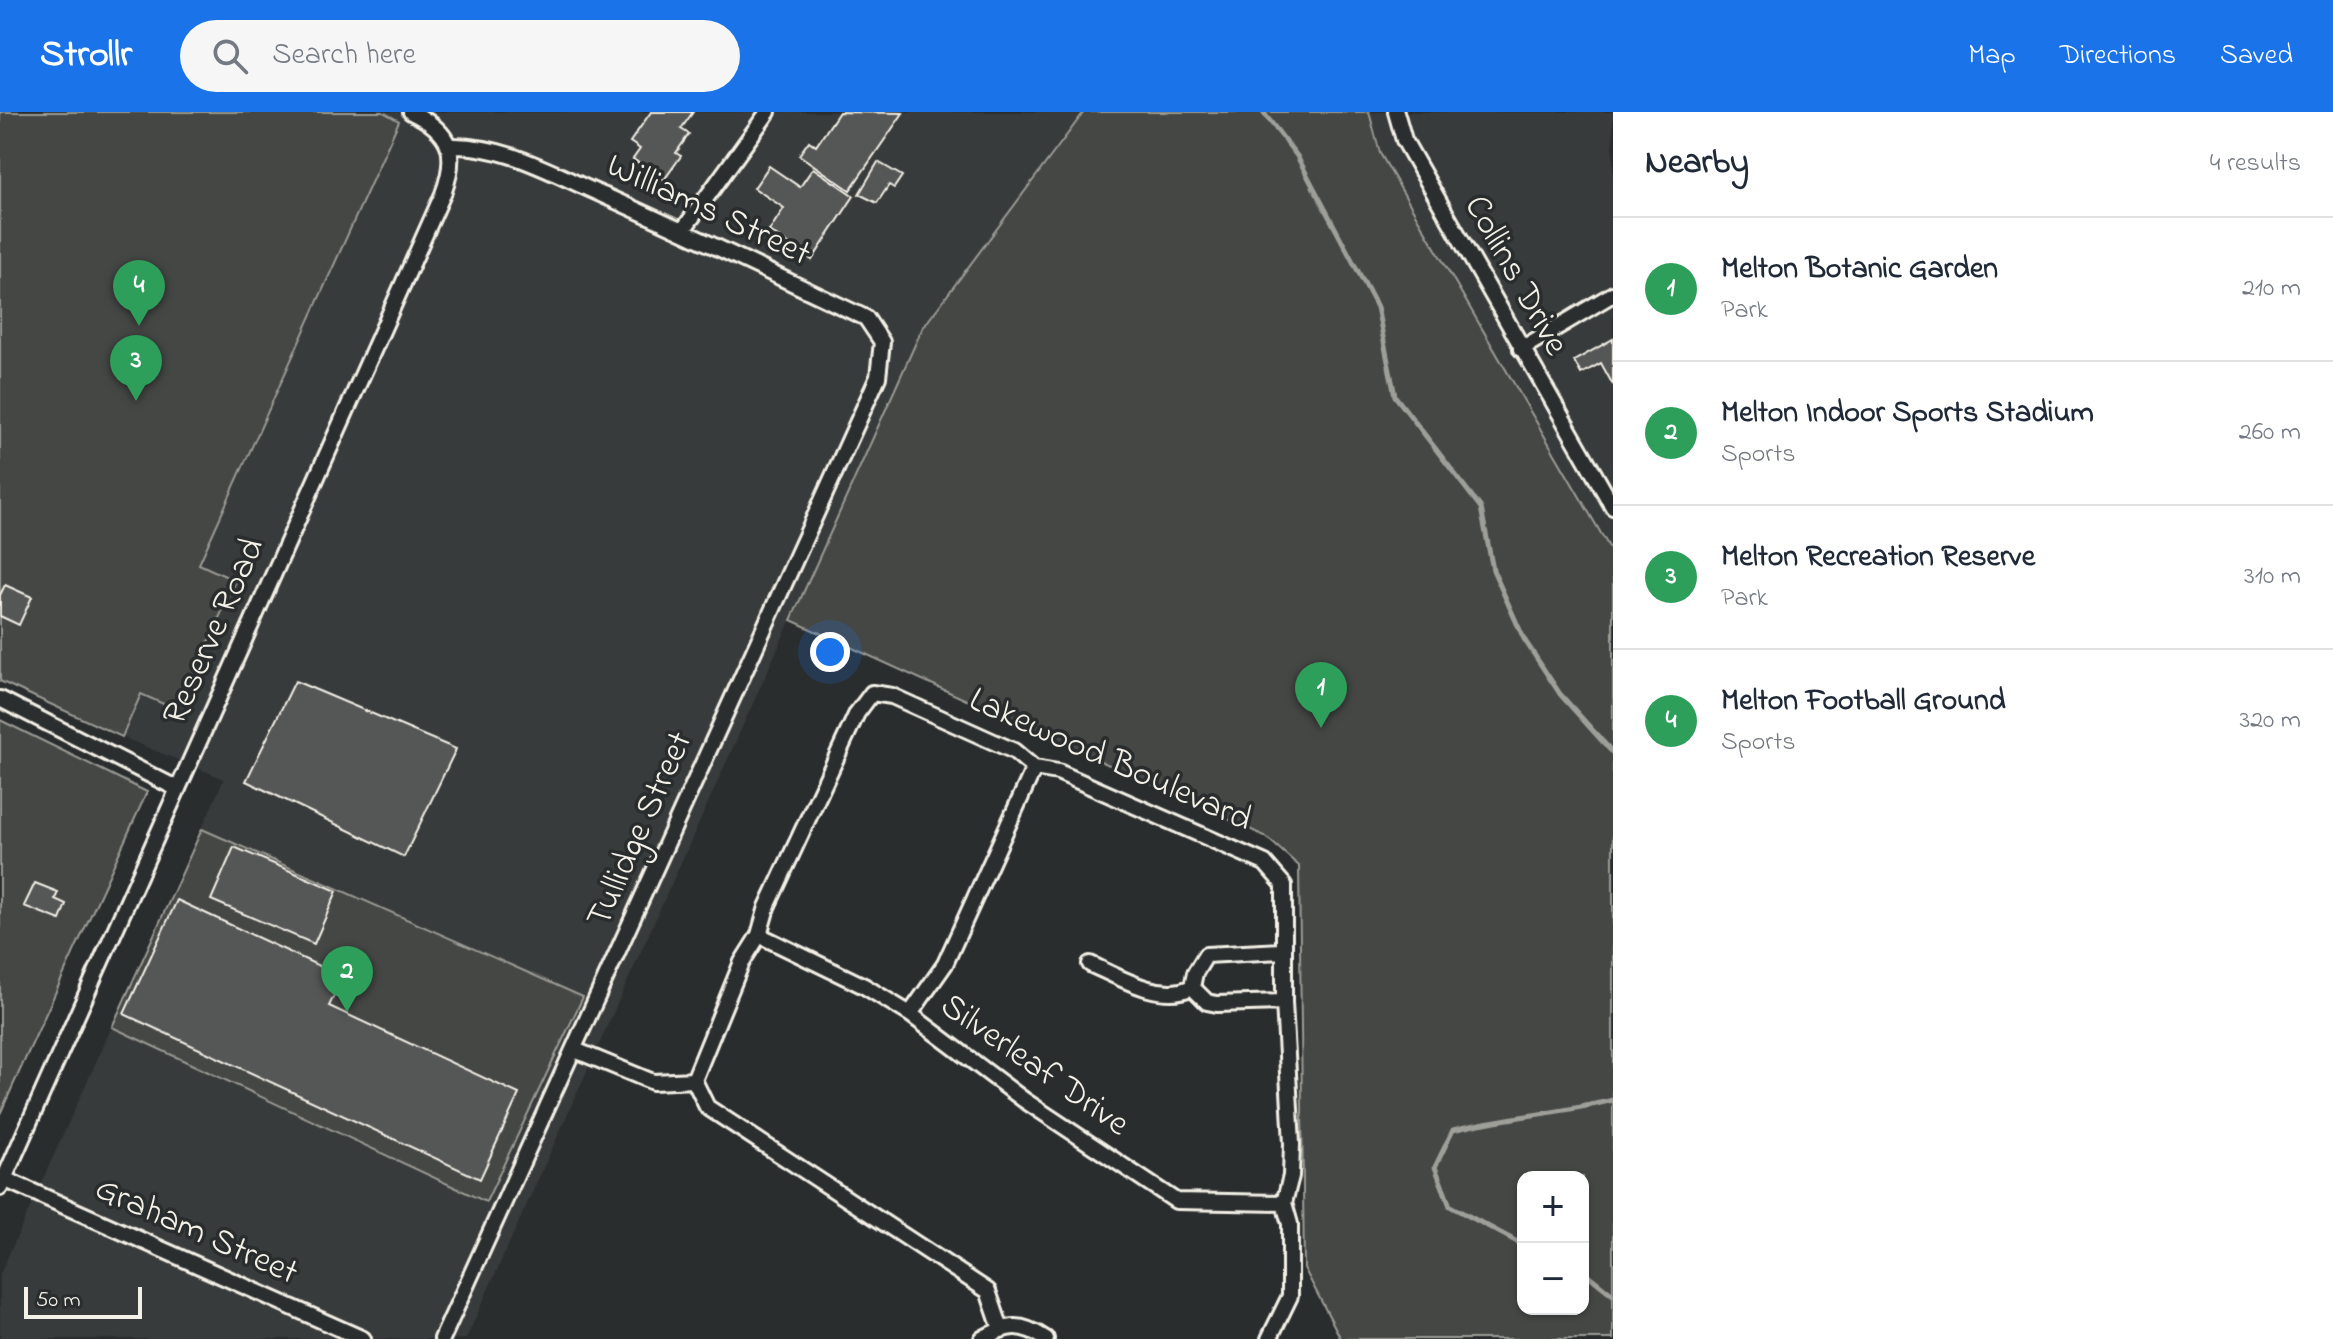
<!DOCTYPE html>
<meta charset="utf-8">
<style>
body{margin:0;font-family:"Indie Flower",sans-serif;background:#f6f6f7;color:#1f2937}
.controls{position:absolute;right:24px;bottom:24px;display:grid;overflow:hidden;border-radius:16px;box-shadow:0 2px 6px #0004}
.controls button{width:72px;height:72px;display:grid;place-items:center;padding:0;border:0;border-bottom:2px solid #e0e1e3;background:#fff;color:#1f2937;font:40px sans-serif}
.scale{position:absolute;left:24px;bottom:20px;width:118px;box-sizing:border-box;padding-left:8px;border:4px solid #f4f1e8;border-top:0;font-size:22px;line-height:28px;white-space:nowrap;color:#f4f1e8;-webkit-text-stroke:6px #2a2d2e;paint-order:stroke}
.you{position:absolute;left:830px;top:540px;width:28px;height:28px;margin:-20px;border:6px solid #fff;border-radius:50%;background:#1a73e8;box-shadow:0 0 0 12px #1a73e833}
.badge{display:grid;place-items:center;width:52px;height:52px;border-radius:50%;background:#1a73e8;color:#fff;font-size:26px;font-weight:700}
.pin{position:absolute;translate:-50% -66px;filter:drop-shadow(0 2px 4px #0008)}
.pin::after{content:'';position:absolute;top:42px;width:28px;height:24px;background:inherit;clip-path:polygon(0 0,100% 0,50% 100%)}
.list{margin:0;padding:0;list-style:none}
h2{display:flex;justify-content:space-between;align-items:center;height:104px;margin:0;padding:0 32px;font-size:34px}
h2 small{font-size:26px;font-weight:400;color:#747a83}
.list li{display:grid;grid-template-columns:52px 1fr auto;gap:24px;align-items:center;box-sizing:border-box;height:144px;padding:0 32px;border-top:2px solid #e0e1e3}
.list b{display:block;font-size:30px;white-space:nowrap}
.list p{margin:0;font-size:26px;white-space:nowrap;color:#747a83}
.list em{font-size:26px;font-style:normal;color:#747a83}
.icon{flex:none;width:44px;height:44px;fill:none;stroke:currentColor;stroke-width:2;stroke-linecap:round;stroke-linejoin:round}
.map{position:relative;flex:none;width:1613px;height:1227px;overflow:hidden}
header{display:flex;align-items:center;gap:48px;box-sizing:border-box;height:112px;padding:0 40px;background:#1a73e8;color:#fff}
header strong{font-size:38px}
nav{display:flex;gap:44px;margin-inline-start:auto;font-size:28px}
.search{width:560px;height:72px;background:#f6f6f7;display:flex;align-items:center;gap:20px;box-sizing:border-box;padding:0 28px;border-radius:44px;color:#747a83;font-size:30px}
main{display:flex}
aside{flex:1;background:#fff}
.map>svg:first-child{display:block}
.built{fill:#373a3a}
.green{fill:#444645;stroke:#9c9c96;stroke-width:2;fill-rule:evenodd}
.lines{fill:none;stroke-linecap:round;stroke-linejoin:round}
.stream{stroke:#9f9f9a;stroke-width:5}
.building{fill:#555756;stroke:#f4f1e8;stroke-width:2}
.minor-casing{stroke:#f4f1e8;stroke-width:20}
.minor{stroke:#2a2d2e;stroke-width:14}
.labels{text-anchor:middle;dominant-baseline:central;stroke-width:7;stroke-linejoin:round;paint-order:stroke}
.street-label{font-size:36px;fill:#f4f1e8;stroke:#2a2d2e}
</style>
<header>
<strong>Strollr</strong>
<div class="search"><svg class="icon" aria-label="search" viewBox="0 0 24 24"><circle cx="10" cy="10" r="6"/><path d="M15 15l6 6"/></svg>Search here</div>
<nav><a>Map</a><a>Directions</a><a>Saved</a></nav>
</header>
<main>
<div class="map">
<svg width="1613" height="1227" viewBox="0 0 1613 1227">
<rect width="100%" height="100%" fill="#2a2d2e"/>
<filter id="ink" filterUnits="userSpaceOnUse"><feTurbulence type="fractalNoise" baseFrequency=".0125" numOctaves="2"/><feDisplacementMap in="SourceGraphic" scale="16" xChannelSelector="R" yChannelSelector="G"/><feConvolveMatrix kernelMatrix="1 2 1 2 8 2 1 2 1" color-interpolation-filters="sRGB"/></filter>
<g filter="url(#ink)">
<path class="built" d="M383,0H1084L922,217L466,1227H0V1162L224,667L122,625L399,9Z
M1369,0H1613V442L1380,40Z"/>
<path class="green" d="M0,0H383L399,9L199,452L236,469L177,598L141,582L122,625L0,569Z
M1084,0H1369L1380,41L1613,442V1227H1341L1304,1156L1299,754L1265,724L791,508L922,217ZM1523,1065H1583V1197H1523Z
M0,608L147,680L0,1002Z
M202,717L583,885L486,1090L112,915Z"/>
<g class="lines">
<path class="stream" d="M1263,0L1297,44L1377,195L1395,284L1481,396L1493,458L1524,527L1560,582L1613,641
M1523,1133L1450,1094L1435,1055L1453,1018C1506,1004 1560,1002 1613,988
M1583,1159L1613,1183"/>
</g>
<path class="building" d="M651,0H693L681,17L689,22L676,41L681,44L664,68L633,47L640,37L630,30Z
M839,0L903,1L850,78L799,43L809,29L816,34Z
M878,50L902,64L894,76L889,73L877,91L859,82Z
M769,54L800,75L813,56L854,84L812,148L769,119L784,96L754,76Z
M1613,227V273L1601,251L1581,262L1574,249Z
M5,473L32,485L19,513L0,504V483Z
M295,569L456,637L404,745L246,669Z
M234,735L337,779L314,832L211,788Z
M35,771L58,780L55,787L66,792L60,808L24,794Z
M177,788L343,865L329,894L519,982L480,1067L124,902Z"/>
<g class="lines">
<defs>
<path id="minor" d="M1396,0L1404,28L1613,395
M683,118L768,0
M1521,237L1613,182
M0,587L178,677
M759,823L864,874L910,902L1024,988L1176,1089L1284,1091
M1282,839L1206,843L1195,861L1192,875L1207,890L1217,892L1284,890
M1090,852C1119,865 1161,891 1192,875
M910,902L945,852L1034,656
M575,938L653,970L694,968
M4,1067L363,1227
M0,1076L443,82C458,41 452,20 411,0
M1001,1217L988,1179L707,995L694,968L742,850L759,823L767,795L857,601L872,581L892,584L1014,639L1034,656L1058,660L1265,751L1284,773V890L1292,1032L1291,1064L1284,1091L1290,1112V1184L1269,1227
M442,1227L878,265L882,230L866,206C779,165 693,123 605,84C555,63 505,32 449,34
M982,1227C1008,1212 1021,1210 1046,1227"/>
</defs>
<use href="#minor" class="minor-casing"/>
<use href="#minor" class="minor"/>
</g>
</g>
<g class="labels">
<g class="street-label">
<text transform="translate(708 99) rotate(25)">Williams Street</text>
<text transform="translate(1515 164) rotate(61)">Collins Drive</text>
<text transform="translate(215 520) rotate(-66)">Reserve Road</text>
<text transform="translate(1110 649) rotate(24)">Lakewood Boulevard</text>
<text transform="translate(641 718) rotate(-66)">Tullidge Street</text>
<text transform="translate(1034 954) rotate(35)">Silverleaf Drive</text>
<text transform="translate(196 1120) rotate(24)">Graham Street</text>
</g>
</g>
</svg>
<div class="controls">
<button>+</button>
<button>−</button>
</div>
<div class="scale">50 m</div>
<div class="you"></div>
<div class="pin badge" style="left:1321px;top:616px;background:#2e9e5b">1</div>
<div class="pin badge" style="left:347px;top:900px;background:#2e9e5b">2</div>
<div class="pin badge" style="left:136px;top:289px;background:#2e9e5b">3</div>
<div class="pin badge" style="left:139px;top:214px;background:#2e9e5b">4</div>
</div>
<aside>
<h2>Nearby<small>4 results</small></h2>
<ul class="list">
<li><span class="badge" style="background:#2e9e5b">1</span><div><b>Melton Botanic Garden</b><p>Park</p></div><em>210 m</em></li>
<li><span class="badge" style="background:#2e9e5b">2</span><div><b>Melton Indoor Sports Stadium</b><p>Sports</p></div><em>260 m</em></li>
<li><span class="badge" style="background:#2e9e5b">3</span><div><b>Melton Recreation Reserve</b><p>Park</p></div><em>310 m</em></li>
<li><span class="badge" style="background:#2e9e5b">4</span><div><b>Melton Football Ground</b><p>Sports</p></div><em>320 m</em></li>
</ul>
</aside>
</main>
